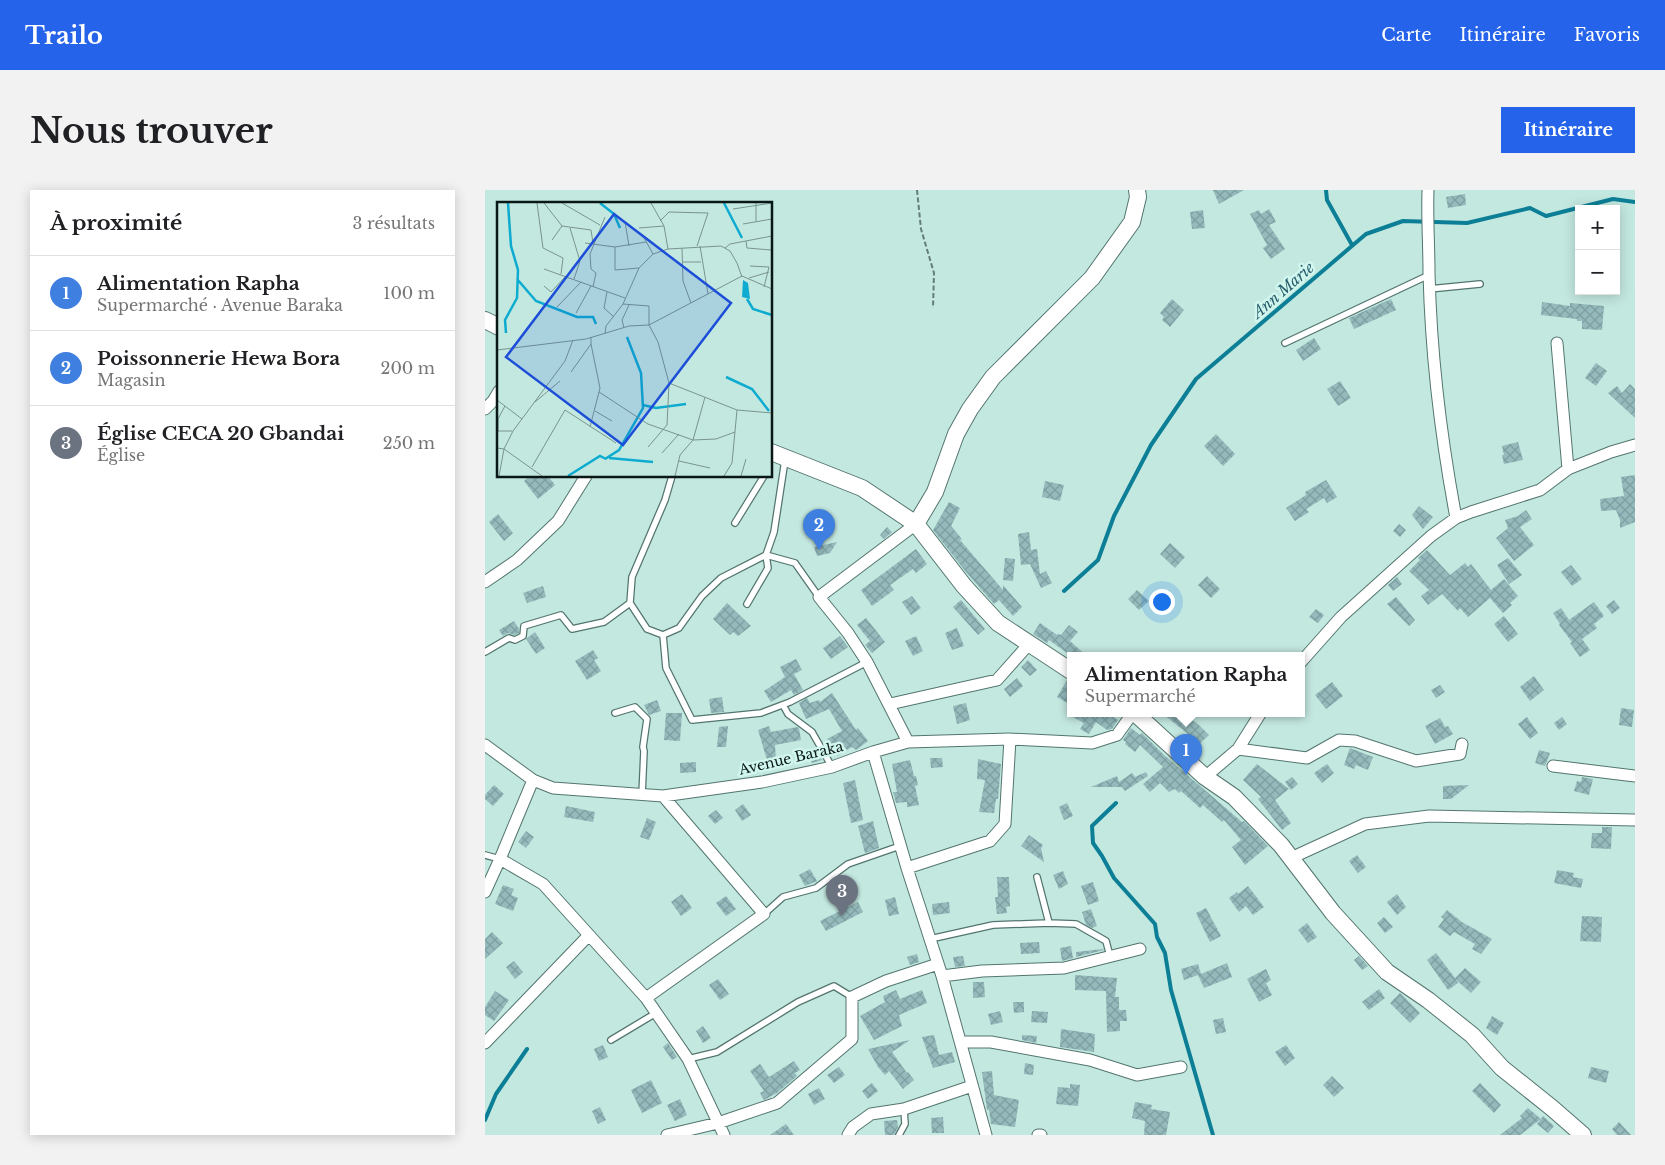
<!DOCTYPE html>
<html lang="fr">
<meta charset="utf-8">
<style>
body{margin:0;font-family:"Libre Baskerville",serif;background:#f2f2f2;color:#202124}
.controls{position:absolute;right:15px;top:15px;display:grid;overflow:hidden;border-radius:0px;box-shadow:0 2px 12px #0003}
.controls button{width:45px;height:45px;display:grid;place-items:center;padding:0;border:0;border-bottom:1px solid #e0e0e0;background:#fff;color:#202124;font:25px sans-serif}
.you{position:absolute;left:676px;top:411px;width:18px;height:18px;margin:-12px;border:4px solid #fff;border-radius:50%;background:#1a73e8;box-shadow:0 0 0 8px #1a73e833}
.badge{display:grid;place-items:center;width:32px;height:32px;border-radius:50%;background:#2563eb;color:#fff;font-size:16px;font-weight:700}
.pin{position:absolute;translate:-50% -41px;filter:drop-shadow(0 1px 2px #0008)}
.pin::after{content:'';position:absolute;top:26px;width:18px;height:15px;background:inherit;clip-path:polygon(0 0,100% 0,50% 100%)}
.popup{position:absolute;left:582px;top:462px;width:238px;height:65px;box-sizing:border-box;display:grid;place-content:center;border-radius:0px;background:#fff;filter:drop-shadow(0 1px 4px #0005);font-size:16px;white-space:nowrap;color:#757577}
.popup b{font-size:19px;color:#202124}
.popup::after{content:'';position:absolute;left:50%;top:100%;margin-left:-10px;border:10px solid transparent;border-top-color:#fff}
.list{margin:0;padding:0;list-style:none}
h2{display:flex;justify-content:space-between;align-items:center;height:65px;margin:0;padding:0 20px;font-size:21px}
h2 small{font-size:16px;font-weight:400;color:#757577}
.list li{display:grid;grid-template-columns:32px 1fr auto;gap:15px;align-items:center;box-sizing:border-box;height:75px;padding:0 20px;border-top:1px solid #e0e0e0}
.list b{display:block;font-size:19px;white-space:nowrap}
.list p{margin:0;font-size:16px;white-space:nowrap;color:#757577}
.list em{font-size:16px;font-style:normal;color:#757577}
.map{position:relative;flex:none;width:1150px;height:945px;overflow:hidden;border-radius:0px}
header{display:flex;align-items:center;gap:30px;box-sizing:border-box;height:70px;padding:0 25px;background:#2563eb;color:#fff}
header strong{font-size:24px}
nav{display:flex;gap:28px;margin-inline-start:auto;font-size:18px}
.intro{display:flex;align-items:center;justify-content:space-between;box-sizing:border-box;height:120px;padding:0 30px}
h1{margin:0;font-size:35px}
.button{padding:12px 22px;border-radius:0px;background:#2563eb;color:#fff;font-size:18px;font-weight:700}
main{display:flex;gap:30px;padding:0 30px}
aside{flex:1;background:#fff;border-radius:0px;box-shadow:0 2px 12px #0003}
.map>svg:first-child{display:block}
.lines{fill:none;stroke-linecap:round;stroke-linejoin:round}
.stream{stroke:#0c7f97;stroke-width:4}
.building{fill:url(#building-cross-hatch)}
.lane-casing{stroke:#53756e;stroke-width:8}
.street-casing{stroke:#53756e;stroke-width:13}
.secondary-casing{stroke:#53756e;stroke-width:18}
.path{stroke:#647d78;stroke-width:2;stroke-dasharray:5 2.5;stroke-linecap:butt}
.lane{stroke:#fff;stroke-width:5.5}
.street{stroke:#fff;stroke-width:11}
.secondary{stroke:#fff;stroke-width:16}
.labels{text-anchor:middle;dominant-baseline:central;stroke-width:5;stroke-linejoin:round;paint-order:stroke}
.street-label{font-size:14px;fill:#091715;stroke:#d0f6ed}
.water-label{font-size:15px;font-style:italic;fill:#285d6d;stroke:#d0f6ed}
.inset-river{fill:none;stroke:#0dabcf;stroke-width:2.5}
.inset-road{fill:none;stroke:#79948f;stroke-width:1}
.view{fill:#1d4ed8;fill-opacity:0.15;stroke:#1d4ed8;stroke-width:2.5}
.inset-edge{fill:none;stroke:#091715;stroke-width:2.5}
</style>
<header>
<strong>Trailo</strong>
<nav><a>Carte</a><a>Itinéraire</a><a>Favoris</a></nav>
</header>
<div class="intro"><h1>Nous trouver</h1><a class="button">Itinéraire</a></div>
<main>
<aside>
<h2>À proximité<small>3 résultats</small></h2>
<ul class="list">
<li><span class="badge" style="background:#3f7fe0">1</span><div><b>Alimentation Rapha</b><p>Supermarché · Avenue Baraka</p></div><em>100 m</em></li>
<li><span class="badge" style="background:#3f7fe0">2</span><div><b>Poissonnerie Hewa Bora</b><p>Magasin</p></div><em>200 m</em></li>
<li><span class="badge" style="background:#6b7280">3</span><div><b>Église CECA 20 Gbandai</b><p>Église</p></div><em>250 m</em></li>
</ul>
</aside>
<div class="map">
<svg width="1150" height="945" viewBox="0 0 1150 945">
<defs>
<pattern id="building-cross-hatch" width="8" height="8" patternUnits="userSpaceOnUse" patternTransform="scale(1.25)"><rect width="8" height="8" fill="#94babc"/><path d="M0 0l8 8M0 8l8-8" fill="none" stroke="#7e9fa1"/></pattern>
</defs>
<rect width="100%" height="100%" fill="#c3e8e0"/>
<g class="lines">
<path class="stream" d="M841,0L842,10L867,55
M579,401L613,370L629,326L666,255L711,189L881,44L918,31L982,33L1045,18L1061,26L1128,9L1150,12
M631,613L607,636L608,653L617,666L629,688L670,734L672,747L680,763L686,800L728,945
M0,930L11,904L42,859"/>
</g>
<path class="building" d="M728,0H759L734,14Z
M980,4L981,15L963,18L961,7Z
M784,19L791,32L784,35L800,59L786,69L778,58L782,55L765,24L774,20L776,24Z
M718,20L720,38L707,39L705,22Z
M687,109L699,120L685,137L677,130L679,127L675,123Z
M906,109L911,120L869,139L864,128Z
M1057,112L1085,116V113L1119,116L1117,140L1097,139V131H1092V129L1056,125Z
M829,148L836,159L818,171L811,160Z
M1111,173L1122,181L1111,196L1100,188Z
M855,191L866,208L853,216L842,199Z
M1145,194L1150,199V228L1123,203L1132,196L1137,203Z
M731,244L750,264L738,276L719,256Z
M1033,252L1038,270L1019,274L1017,265H1019L1017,256Z
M1150,285V332L1135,338V330L1131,320L1116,321L1115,309L1139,306L1136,287Z
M45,286H63L70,295L53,309L39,291Z
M841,290L852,307L842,313L839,308L821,319L824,322L810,331L801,318L821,305L820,302Z
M560,291L579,295L575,311L557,307Z
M464,312L475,318L466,336L477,349L475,350L518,400V395L537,417L528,426L514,410L509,414L481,382L448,340Z
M934,316L948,327L938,339L927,325Z
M1041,320L1047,329L1035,337L1049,355L1029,371L1011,348L1023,338L1020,330L1033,326Z
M13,324L28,343L19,351L4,332Z
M914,334L921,340L915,347L908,341Z
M402,337L407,342L399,349L395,345Z
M544,342L546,360L552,359L555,384L561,381L567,393L556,398L545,374L536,375L533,344Z
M352,352L345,363L332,366L329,357Z
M685,353L700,367L690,378L675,364Z
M431,359L442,374L431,383L428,379L405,395L409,400L387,416L376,400Z
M942,360L965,385L980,373L983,377L986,374L1006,400L1019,389L1033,406L1025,413L1027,415L1018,423L1005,408L983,427L975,418L973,421L957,404L943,415L936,406L944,400L924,381L935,370L933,368Z
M520,368L530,369L528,391L518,390Z
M1023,368L1037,385L1024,394L1012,375Z
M1086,375L1097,389L1087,396L1076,382Z
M722,386L735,399L726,408L713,395Z
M912,387L917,394L908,401L903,395Z
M58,396L61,407L42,413L38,403Z
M652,400L664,411L654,420L643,409Z
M427,406L436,418L426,425L417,412Z
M911,407L930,430L924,436L902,414Z
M476,410L500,439L493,445L468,417Z
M1129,410L1135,418L1127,424L1121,416Z
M1109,412L1119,426L1109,434L1112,438L1097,449L1105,460L1095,467L1085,453L1087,452L1074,435L1075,434L1068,423L1076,418L1084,430Z
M242,413L266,436L253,446L248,442L245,445L228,429Z
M831,419L839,425L833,433L824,427Z
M1019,426L1033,444L1023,452L1009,434Z
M381,428L400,452L387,463L380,455L385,451L372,435Z
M29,431L34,439V443L30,445L23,443L18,446L14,440Z
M555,433L572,445L573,444L576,445L584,435L593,442L585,451L602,466H586L564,450L562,453L548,444Z
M472,438L479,456L467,460L460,443Z
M50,442L60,458L51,464L41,449Z
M355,446L363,457L346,469L338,458Z
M431,446L438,461L428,466L420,451Z
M108,460L113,468L109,470L116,481L102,490L90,471Z
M311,469L317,480L309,484L318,500L309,505L306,500L286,512L279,501L300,487L295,477Z
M543,470L552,480L545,486L536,477Z
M1049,486L1059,500L1045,511L1035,497Z
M532,488L538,496L525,507L519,499Z
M582,490L586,491V515L572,507Z
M847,492L858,506L841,519L830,505Z
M955,495L960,502L951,508L946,500Z
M347,503L371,540L373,538L383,551L371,560L367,557L352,566V564L346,566L341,555L345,553L342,549L357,541L344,519L321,529L314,513L322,508L325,513L334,510L335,512Z
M237,507L239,522L226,523L224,509Z
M172,510L176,521L164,525L159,515Z
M481,513L485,530L472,534L468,516Z
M1136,518L1149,520L1147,537L1134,535Z
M181,523H197L195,551L179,550Z
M582,524H623L633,530L627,539L622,540L611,532L604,544L595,539L599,533Z
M678,524H698L713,534L724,545L709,559L698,549L703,544Z
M1042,527L1053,543L1045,549L1033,534Z
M1077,527L1082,534L1074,540L1069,533Z
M955,528L960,537L963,536L968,544L950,554L940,536Z
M243,536L241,557H232L234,537Z
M284,536L286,542L312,537L314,538L316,550L290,555L291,570H282L273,540Z
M646,538L655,545L657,543L679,565L757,632L759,631L783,656L760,675L747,657L756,650L739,630L737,632L718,615L715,618L696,601L694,603L690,599L684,602L675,593L665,602L658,594L678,577L655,555L650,562L640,554L641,552L638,550Z
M865,558L888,567L883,580L871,575L869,579L859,575Z
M1054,560L1065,563L1060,576L1050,573Z
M333,561L337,570L327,573L324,565Z
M445,568H457L458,577L446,578Z
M493,569L516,574L513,609H511L509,623L494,622L500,590L492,589Z
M425,570L429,586H431L433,595L430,596L434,615L422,617V612L411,613L408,602H412L407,574Z
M211,572V582L195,583V573Z
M772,574L804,599L790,610L806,633L797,640L773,609L776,607L758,590Z
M842,574L849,583L837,593L829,583Z
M661,582L663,586L640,601L637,597H606L632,586L634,592L647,583L650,587Z
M807,587L813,594L806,600L800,592Z
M1097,587L1108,589L1104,605L1089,601L1092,591L1096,592Z
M370,590L378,630L366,633L358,593Z
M9,595L19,604L8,616L0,609V605Z
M984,595L966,609H958V596Z
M582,613L588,626L579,630L574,617Z
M258,614L266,625L257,631L250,620Z
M81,616L110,622L108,632L79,627Z
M231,620L238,628L230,634L223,626Z
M162,628L171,632L164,650L155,647Z
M388,631L394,658L380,663L373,636Z
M1117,637H1127L1126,659L1106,658L1107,643H1117Z
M41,641L49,647L41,658L33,652Z
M544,645L558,655L556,658L559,672L536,656Z
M872,665L881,677L873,683L864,671Z
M325,679L332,691L320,696L314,685Z
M1072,680L1089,683L1088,687L1098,689L1096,698L1069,693Z
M578,681L583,694L574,699L568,685Z
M512,687H524L525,716L521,717L522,723L512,724L510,707H513Z
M608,692L614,711L603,715L596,696Z
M18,695L29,699L26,705L33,708L28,721L10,714Z
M763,696L779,717L768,725L761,716L754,722L744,708L752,702L753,704Z
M197,704L207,718L196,726L186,712Z
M912,704L921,717L912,725L902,712Z
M241,706L251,719L241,726L231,713Z
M410,707L414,724L404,726L400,710Z
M373,712L378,722L341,741L335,731Z
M464,712L465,723L448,725L447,714Z
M721,718L736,746L725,752L711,723Z
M606,719L612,736L607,738L601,735L597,722Z
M962,720L977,732L1007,749L996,764L987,759L990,754L969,742L965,746L953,737L959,729L956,727Z
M1097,726L1117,727L1116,752L1095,751Z
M899,727L908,737L900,743L892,733Z
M822,733L832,747L823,753L813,740Z
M7,742L18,753L0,769V749Z
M554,752L555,763L536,764L535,753Z
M586,756L588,768L577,771L575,758Z
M618,759L619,760L591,767V762Z
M951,763L970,788L980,778L996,792L986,803L970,789L973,793L963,800L942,770Z
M432,764L434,772L425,775L422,767Z
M478,766L480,776L470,777L468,767Z
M874,766L883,776L877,780L869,770Z
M29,771L38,782L30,789L21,777Z
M742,773L747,787L719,798L713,785L699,790L696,779L713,774L716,784Z
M781,779L786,790L781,793L787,805L774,812L762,789Z
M590,785L632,788L630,807H634V820H641L642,831H635V841L622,842L621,801L590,800Z
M233,789L244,804L235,810L224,795Z
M488,792H499L500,807L488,808Z
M894,799L900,808L884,820L877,812Z
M411,800L415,809L437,800L442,813L414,825L417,836L389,850L375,826L400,812L398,806Z
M10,801L24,810L9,831L0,825V817Z
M915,803L935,823L925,833L905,813Z
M528,812H539V822L529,823Z
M515,821L518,832L506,835L503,824Z
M547,821L563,822L562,833L546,832Z
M1007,826L1019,833L1012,845L1001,838Z
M738,828L741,842L731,844L728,830Z
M218,836L226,848L218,853L211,841Z
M576,839L610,844L609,862L575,857Z
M449,845L454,865L467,862L470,872L448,878L437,847Z
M537,845L552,846L551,853L537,850Z
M425,850L407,862L422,883L423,882L429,890L418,899L404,881L400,885L393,877L383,859Z
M183,853L192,867L187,870L178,857Z
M118,855L123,867L114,871L109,859Z
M801,855L810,868L800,876L790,862Z
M309,871L315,880L310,883L312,886L292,903L279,910L275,903L279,901L265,881L275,874L284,887Z
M540,873L549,875L548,885L539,884Z
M354,877L360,885L349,893L342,885Z
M1106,877L1124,881L1121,893L1103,888Z
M507,881L509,905L534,910L530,937L506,934L504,920H502L497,882Z
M847,886L859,898L849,907L838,895Z
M166,890L177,913L157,923L146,900Z
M387,893L393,901L383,909L377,901Z
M995,893L1016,915L1009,923L987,901Z
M585,894L595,895L593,916L571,914L573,897L585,898Z
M334,898L340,909L329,915L323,904Z
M195,909L202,925L190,931L182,915Z
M650,912L667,915L666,919L685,922L681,945H659L660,931L647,928Z
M115,917L121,930L113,934L107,921Z
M1043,918L1056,929L1058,926L1069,936L1063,943L1052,934L1056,929L1035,945H1015L1037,928L1035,926Z
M458,927L459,943H447L446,928Z
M412,930L413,937L409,945H400L399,931Z
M1134,932L1146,945H1132L1127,939Z
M301,934L309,945H285Z"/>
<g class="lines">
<defs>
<path id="lane" d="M944,99L995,94
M800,153L944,85
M187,286L180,310L147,387L145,413L162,439L178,445L194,438L217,406L236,388L281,365L289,342L300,270
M250,333L279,286
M262,414L283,378L281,365L310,373L334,407
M178,445L181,478L207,530L276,523L305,512L382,472
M0,462L24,448L30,450L38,446L39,436L76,425L87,439L119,432L145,413
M298,515L303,524L327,542L347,577
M130,523L150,517L162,529L158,557L159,561L157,605
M0,665L15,669
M552,687L564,733
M279,724L298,707L331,698L363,674L415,656
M445,749L508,735L564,733L591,734L621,751L625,766
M126,850L171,823
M203,869L232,862L313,812L349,796L367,807
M414,945L420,934L419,919"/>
<path id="street" d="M943,0C942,28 944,55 944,83C946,165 956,248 971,328
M1072,153L1083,279
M0,219L8,211L14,201
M0,392L32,370L73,331L101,286
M816,472L856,427L946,346L971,328L986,322L1055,300L1083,279L1126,262L1150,255
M405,514L512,490L544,454
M423,552L382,472L363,443L334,407L431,334
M0,555L48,590L68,598L178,606L277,592L347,577L388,562L423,552L525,549L607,553L632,545L647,524
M753,559L775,524
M388,562L422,678L457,786L501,945
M1068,576L1150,586
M720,587L753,559L822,568L854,550L870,551L931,571L975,564L977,554
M806,668L880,634L944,626L1150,630
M15,669L58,694L161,808L203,869L239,945
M422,678L505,651L520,634L525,549
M0,702L15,669L48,590
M457,786L497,781L579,778L655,759
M161,808L279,724L178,606
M476,852H506L605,870L652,885L696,877
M0,853L104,745
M182,945L233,933L292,913L367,849V807L401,791L453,774
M363,945L368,937L386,924L419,919L487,896
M553,945H556"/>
<path id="secondary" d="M0,130L14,137
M286,262L377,298L431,334L479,396L513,433L586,481
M431,334L450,302L471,244L485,219L508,187L607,88L647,32L653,7L652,0
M651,524L720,587L749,607L796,655L848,723L902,782L943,810L987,845L1017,878L1067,918L1098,945"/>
</defs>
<use href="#lane" class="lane-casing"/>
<use href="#street" class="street-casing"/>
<use href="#secondary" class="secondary-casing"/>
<path class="path" d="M432,0L436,39L449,83L448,118"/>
<use href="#lane" class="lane"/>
<use href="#street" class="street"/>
<use href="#secondary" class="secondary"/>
</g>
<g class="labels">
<g class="street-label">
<text transform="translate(306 568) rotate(-13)">Avenue Baraka</text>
</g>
<g class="water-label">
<text transform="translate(798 100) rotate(-41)">Ann Marie</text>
</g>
</g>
<g transform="translate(12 12)">
<rect width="275" height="275" fill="#c3e8e0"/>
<path d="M246,78L251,81L253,97L245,95Z" fill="#0dabcf"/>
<path class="inset-river" d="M103,1L117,12L123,26M227,1L245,36M20,77L39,99L80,115H96L99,122M250,97L256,107L275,113M9,131L8,118L20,96L21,68L14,44L11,1M229,175L255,187L272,209M146,203L159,206L189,202M112,256L156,260M108,257L122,248L146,206L144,171L130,135M71,274L103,254L109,257"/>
<path class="inset-road" d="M40,1L46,46L66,56L64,72M47,1L65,24L94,28L96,41M65,1L103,23M154,1L167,24L171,47M236,7L275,1M163,19L172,10L211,11L200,44M259,19V1M128,20L132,44M246,22L275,17M73,26L83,59L77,77M142,26L167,24M145,32L156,52M55,38L65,24M249,39L250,46L274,48M88,41L118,45L149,40M203,44L211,92M118,45V68L142,66M185,46L186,79L194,101M228,46L233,42L275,34M185,60H204M253,64L272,65L267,85M47,67L128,96M252,76L272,70M47,84L54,90L69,74M96,85L99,71L94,67L93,52L108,15M110,90L107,106L117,115M126,102L152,104V123L161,140L172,181L240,208L275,211M60,105L84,80M79,111L94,84M127,126L125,118L132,103M108,132L109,124L126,102L142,66L156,52L171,47L224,44L233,49L240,61L245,75M0,148L89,137L132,124L152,123L245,74L275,87M74,170L94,142V135M102,190L151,222L196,238L219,237L238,230M0,198L25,217M38,200L63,179M8,204L1,217V229H15M98,209L115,219M93,225L103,186L94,142M151,245L170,223L172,181M0,246L7,247L45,274M165,251L182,232M182,259L213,266M35,265L68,208L119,241M2,274L7,247L16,229L68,159L76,138M178,274L183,253L196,238L208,195M227,274L235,261L240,208M244,274L249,257"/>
<path class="view" d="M117,12L234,101L126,243L9,155Z"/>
<rect width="275" height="275" class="inset-edge"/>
</g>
</svg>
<div class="controls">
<button>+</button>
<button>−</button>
</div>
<div class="you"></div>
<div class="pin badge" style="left:701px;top:585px;background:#3f7fe0">1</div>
<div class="popup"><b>Alimentation Rapha</b>Supermarché</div>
<div class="pin badge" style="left:334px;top:360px;background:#3f7fe0">2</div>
<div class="pin badge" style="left:357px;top:726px;background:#6b7280">3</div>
</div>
</main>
